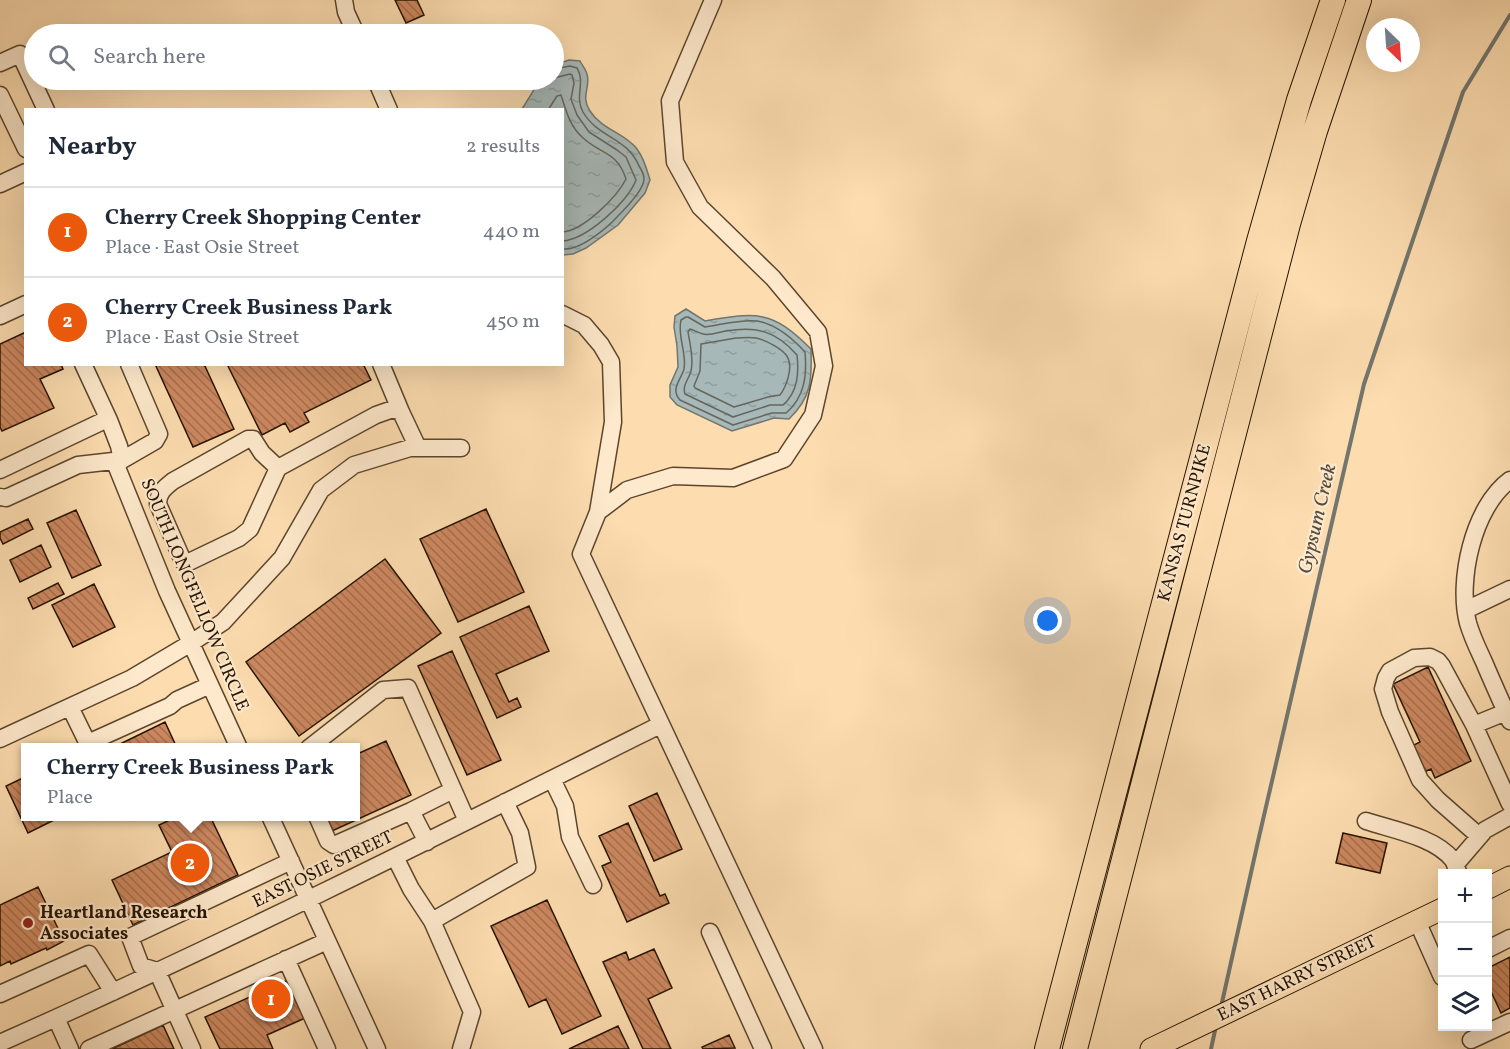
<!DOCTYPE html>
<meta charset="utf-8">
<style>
body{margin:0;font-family:Vollkorn,serif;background:#f6f6f7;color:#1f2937}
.controls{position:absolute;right:18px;bottom:18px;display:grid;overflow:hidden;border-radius:0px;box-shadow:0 6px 24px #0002}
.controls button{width:54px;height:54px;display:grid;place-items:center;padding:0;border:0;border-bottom:2px solid #e0e1e3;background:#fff;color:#1f2937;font:30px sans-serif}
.compass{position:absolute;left:1366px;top:18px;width:54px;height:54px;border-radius:50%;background:#fff;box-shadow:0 6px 24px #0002;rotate:155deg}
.you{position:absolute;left:1048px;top:621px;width:21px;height:21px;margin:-15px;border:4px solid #fff;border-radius:50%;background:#1a73e8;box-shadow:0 0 0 9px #1a73e833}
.badge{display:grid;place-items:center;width:39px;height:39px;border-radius:50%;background:#ea580c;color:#fff;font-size:20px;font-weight:700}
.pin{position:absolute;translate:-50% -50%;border:3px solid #fff;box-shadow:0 2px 6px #0006}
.popup{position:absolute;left:21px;top:743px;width:339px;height:78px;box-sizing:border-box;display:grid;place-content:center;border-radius:0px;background:#fff;filter:drop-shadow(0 2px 4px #0005);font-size:20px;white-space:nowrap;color:#747a83}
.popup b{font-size:22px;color:#1f2937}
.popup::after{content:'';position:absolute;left:50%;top:100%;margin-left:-12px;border:12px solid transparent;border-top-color:#fff}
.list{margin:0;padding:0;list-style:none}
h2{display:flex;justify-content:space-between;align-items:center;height:78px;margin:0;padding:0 24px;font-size:26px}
h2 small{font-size:20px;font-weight:400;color:#747a83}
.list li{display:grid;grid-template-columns:39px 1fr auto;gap:18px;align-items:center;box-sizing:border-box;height:90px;padding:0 24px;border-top:2px solid #e0e1e3}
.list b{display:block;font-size:22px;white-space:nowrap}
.list p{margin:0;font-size:20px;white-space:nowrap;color:#747a83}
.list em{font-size:20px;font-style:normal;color:#747a83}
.icon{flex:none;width:33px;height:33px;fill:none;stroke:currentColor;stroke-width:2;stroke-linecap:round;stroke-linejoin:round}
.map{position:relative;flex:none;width:1510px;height:1049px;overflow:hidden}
.search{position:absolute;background:#fff;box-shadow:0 6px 24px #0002;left:24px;top:24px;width:540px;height:66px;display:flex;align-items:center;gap:15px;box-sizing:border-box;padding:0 21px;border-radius:33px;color:#747a83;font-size:22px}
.panel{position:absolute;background:#fff;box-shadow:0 6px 24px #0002;left:24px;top:108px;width:540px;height:258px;border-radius:0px}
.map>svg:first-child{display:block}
.water{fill:url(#water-ripples);stroke:#72766e;stroke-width:1.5}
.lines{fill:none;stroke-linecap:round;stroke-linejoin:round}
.shore{stroke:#66665c;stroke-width:1.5}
.stream{stroke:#72766e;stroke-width:4}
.building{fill:url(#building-back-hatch);stroke:#251300;stroke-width:1.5}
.minor-casing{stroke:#5b462c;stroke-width:19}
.major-casing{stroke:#251300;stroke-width:23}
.highway-casing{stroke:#251300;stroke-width:26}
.minor{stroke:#fee9cc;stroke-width:16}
.major{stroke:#fdddb0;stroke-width:21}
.highway{stroke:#fdddb0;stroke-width:24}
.poi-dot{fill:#8f2418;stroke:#fee9cc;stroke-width:2}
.labels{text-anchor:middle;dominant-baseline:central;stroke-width:4.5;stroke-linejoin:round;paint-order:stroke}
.street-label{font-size:18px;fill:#251300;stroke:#fee9cc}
.poi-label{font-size:18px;font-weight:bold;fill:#251300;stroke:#fee9cc;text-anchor:start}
.water-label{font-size:20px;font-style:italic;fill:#524d40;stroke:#fee9cc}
</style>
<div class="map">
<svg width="1510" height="1049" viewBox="0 0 1510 1049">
<defs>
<pattern id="water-ripples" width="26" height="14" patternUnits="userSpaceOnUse" patternTransform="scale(1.5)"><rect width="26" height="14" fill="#a6b8b8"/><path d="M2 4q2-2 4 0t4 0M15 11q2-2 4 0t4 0" fill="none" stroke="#8f9d9c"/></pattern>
<pattern id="building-back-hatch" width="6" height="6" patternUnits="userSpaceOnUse" patternTransform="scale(1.5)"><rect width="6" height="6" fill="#cd8860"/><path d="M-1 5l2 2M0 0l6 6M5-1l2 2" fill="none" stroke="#a66e4d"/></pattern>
</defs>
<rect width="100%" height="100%" fill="#fdddb0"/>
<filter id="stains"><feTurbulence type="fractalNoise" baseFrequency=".00333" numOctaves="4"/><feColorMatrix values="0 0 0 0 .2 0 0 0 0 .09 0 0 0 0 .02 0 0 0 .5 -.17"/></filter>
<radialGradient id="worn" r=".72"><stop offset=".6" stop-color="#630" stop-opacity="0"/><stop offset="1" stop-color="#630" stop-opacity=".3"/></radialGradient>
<path class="water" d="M569,60L580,61C582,65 586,70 587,74C591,88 580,96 590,111C602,130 625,133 637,149C644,158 647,170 650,180L645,193L618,225L586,248L573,254L563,255L562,110L522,109L540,80H554V65Z
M686,309L705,321C757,312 772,310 811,349C812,379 812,397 789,419L774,418L732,431L677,405L670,397V385L678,367L677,346L674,327L675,316Z"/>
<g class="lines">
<path class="shore" d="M554,69L570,66L577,68C586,83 574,96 583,112C598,138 627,137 639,166C641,169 644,175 644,179C644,190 625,209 617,217C608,227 586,245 572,248C569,249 566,249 562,249
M554,78L570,74L572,75L574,83L571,99L577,115L589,132L617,150L626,157L636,180C628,202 586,240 562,241
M548,110L557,96L561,95C566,111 570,126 582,137C601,155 617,151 626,179C617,197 583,231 562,232
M686,317H688L705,327C721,325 740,319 757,321C776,324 792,338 805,352C807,375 805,397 786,413H772L733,425L680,400C670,389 681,380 684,369C687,353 677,336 681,320Z
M690,329C694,330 698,333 703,334C710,336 719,332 726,331C757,326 776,331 797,355C799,373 798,392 783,405H770L733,417L685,394C682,385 689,379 691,371C694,359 690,344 688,332Z
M736,338C742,338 750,337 756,338C765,340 784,349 788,358C793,369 786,387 780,395L768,397L734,407L695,388L694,386L700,371L701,344Z"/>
<path class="stream" d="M1221,1007L1259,837L1364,384L1463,92L1510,15
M1211,1049L1216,1026"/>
</g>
<path class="building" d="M395,0H417L424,15L406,23Z
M26,332V364H61L63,369L40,379L54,408L2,431L0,427V344Z
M155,364H204L234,429L193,447Z
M227,364H363L371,380L304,413L309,422L290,432L285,423L262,435Z
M486,509L524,592L458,622L420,539Z
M76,510L101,565L72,578L47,523Z
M28,519L33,529L3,544L0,538V532Z
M41,545L51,567L20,582L10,560Z
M385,559L441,633L299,736L246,662Z
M58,583L64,594L33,609L28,598Z
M94,584L115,627L73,647L52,605Z
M529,606L549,651L496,674L509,702L517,698L521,707L497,718L460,637Z
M452,651L501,760L467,775L418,666Z
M1428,667L1471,761L1435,778L1431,769L1424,772L1412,746L1420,742L1393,684Z
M165,722L177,748H112Z
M386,741L411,795L332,831L326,816H355V755Z
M25,777V816H62L28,833L6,786Z
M657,793L682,849L654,861L629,806Z
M178,816H210L238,875L133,925L112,880L172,852L159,825Z
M628,823L660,896L665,894L669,903L627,922L602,866L611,862L599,836Z
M1343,833L1387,843L1380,873L1336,863Z
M38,887L64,941L47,950L46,948L11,964L10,961L0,966V905Z
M547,900L601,1016L562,1034L546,999L529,1007L491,926Z
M654,949L672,988L648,999L671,1049H643L603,962L626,952L629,960Z
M1510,957V1008L1501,1013L1488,985V968Z
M288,980L305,1018L267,1035L273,1049H220L205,1017Z
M163,1025L174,1049H112Z
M618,1026L629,1049H569Z
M729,1035L735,1048L703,1049L702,1047Z"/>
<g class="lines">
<defs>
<path id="minor" d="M344,0L346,12L356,34
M0,63L20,54L46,110
M376,80L389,110
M0,95L26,149
M0,184L26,172
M562,314L584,325L601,345L611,362L613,422L598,512L581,554L814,1049
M0,316L26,304
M83,364L109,420
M381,364L401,412
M122,460L116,465L167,591L239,748
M278,468L262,453L253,439H248L173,481C164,488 158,493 158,504L183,561L189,562L239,538L250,529L278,468L376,415L393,409L401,412L418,448
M0,470L101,422L109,420L119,446L122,460
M1510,480C1473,507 1457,581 1468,623C1472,637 1478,649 1484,662C1492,681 1501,701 1510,721
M0,497L6,498L78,465L122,460L155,441L159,434L129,364
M598,512L627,490L673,476L733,478L784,459L813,415L824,366L818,332L773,278L700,207L675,162L670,101L713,0
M1466,610L1510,589
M70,707L90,748
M1506,712L1474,725L1510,804
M1474,725L1442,666L1438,661L1430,657L1414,658L1390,671L1386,678L1383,689L1390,712L1420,780L1438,800L1479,836
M0,739L132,678L191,643L223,622L282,558L321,490L354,465L410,448H461
M88,743L170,706L177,700L210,685
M309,748L383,690L408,688L467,821
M552,779L565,806L570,837L593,885
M411,811L427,842
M270,816L377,1049
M317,816L328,841L334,845L411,811L453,790
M1366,821C1393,830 1435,837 1453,860C1455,864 1457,869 1459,874
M395,857L411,889L432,921L472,1012L461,1049
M1455,865L1485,830L1510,816
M432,921L527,867L520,833L505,802
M1417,921L1442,977
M710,932L763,1049
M1488,949L1510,938
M286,959L327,1049
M0,994L89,954L113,992
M56,1018L70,1049
M1471,1040L1510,1022
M0,1043C223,944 442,834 660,725
M89,1049L327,941
M192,1049L157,971L141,966L130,937L291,861"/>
<path id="major" d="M1488,888L1510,877
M1151,1049L1442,909"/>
<path id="highway" d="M1047,1049L1259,241L1299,100L1333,0
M1075,1049L1288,224L1315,131L1359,0"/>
</defs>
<use href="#minor" class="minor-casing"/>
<use href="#major" class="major-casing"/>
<use href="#highway" class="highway-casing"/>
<use href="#minor" class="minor"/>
<use href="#major" class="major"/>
<use href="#highway" class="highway"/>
</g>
<circle class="poi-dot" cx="28" cy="923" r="6"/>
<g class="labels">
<g class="street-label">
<text transform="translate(1185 523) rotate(-75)">KANSAS TURNPIKE</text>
<text transform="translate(194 595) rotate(67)">SOUTH LONGFELLOW CIRCLE</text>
<text transform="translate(323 870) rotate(-26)">EAST OSIE STREET</text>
<text transform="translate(1297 979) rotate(-26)">EAST HARRY STREET</text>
</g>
<g class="poi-label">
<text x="40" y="913">Heartland Research<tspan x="40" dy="21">Associates</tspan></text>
</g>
<g class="water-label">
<text transform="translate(1318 519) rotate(-77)">Gypsum Creek</text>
</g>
</g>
<rect width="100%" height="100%" filter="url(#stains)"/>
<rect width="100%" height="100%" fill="url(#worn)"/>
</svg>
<div class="controls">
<button>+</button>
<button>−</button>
<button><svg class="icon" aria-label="layers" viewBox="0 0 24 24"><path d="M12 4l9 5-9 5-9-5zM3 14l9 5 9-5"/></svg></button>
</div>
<svg class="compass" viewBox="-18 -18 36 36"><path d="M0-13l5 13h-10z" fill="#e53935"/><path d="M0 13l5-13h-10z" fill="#747a83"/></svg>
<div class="you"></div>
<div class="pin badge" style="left:271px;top:999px">1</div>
<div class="pin badge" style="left:190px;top:863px">2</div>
<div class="popup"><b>Cherry Creek Business Park</b>Place</div>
<div class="search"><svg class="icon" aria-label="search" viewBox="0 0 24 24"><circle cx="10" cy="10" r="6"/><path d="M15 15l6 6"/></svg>Search here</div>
<section class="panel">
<h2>Nearby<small>2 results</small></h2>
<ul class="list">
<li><span class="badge">1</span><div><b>Cherry Creek Shopping Center</b><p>Place · East Osie Street</p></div><em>440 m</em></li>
<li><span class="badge">2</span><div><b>Cherry Creek Business Park</b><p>Place · East Osie Street</p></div><em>450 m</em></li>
</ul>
</section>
</div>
